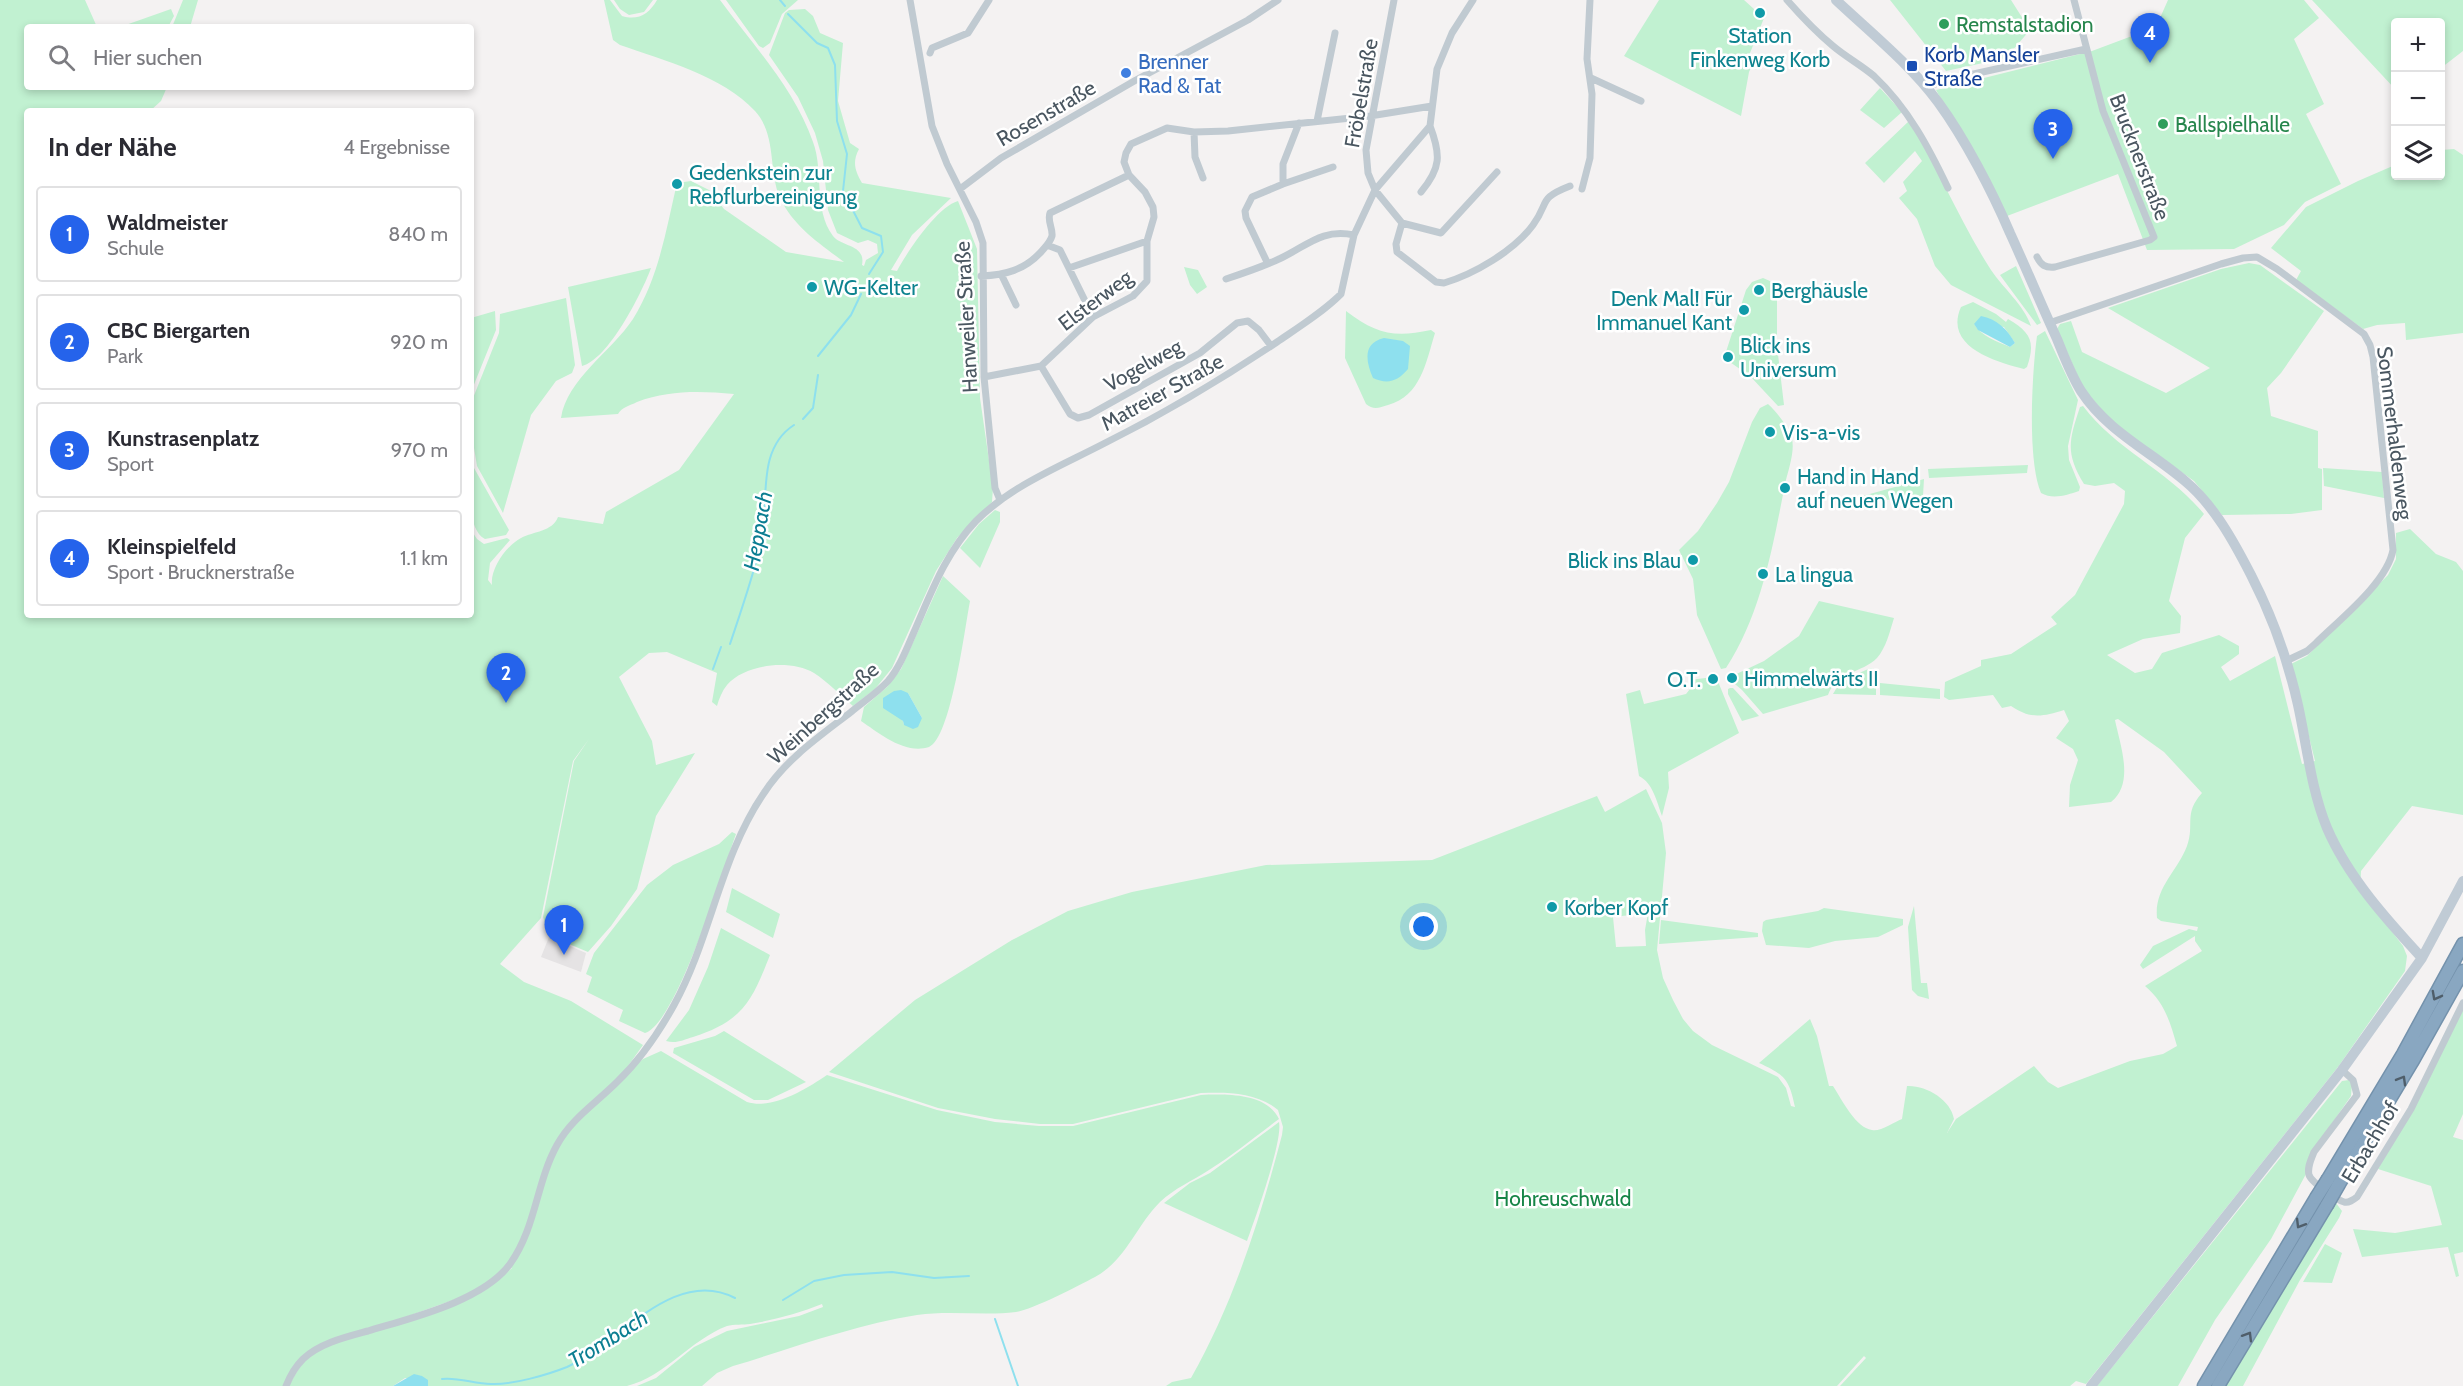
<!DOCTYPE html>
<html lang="de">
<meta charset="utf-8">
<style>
body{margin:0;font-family:Cabin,sans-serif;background:#f2f2f3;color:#2b2b33}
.controls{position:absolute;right:18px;top:18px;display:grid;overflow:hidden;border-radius:6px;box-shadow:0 3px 9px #0003}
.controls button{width:54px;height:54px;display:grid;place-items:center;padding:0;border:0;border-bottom:2px solid #e1e1e2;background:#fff;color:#2b2b33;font:30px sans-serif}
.you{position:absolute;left:1424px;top:927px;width:21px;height:21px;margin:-15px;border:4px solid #fff;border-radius:50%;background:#1a73e8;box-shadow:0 0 0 9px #1a73e833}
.badge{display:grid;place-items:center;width:39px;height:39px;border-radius:50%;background:#2563eb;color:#fff;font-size:20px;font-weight:700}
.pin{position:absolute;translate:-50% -50px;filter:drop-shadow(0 2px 3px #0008)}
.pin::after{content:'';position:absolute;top:32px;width:21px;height:18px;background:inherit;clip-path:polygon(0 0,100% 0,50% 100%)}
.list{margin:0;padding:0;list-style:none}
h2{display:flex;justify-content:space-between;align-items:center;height:78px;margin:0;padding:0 24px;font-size:26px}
h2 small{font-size:20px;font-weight:400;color:#7c7c81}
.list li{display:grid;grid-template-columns:39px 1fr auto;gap:18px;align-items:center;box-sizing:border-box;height:96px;margin:0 12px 12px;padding:0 12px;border:2px solid #e1e1e2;border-radius:6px}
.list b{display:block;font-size:22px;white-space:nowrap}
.list p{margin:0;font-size:20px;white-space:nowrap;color:#7c7c81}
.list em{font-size:20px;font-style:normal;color:#7c7c81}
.icon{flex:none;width:33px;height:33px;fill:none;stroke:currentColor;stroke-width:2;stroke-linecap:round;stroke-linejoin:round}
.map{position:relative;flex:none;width:2463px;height:1386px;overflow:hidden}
.search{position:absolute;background:#fff;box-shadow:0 3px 9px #0003;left:24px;top:24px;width:450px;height:66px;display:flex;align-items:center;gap:15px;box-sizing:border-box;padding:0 21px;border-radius:6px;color:#7c7c81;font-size:22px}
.panel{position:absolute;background:#fff;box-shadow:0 3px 9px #0003;left:24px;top:108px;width:450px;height:510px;border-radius:6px}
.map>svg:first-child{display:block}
.education{fill:#e5e3e4}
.green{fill:#c1f1d1;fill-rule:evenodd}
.water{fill:#8ee0ee}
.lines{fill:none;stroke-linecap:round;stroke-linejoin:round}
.stream{stroke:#8ee0ee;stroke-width:2}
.highway-casing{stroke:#7492ac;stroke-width:15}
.street{stroke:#c0cad1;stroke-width:7}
.secondary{stroke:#c0cbd5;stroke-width:10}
.highway{stroke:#89a7c1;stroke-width:12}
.highway-bridge-casing{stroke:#7492ac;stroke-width:15;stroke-linecap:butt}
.highway-bridge{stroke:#89a7c1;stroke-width:12}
.oneway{stroke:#4f5e6a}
.culture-dot{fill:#0f9aa8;stroke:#fff;stroke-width:2}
.leisure-dot{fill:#2e9e5b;stroke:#fff;stroke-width:2}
.transit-dot{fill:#1a4fb4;stroke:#fff;stroke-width:2}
.shop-dot{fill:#3f7fe0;stroke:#fff;stroke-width:2}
.labels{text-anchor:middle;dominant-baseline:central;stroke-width:5;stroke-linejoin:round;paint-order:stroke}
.leisure-label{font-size:21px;fill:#27864d;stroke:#fff;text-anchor:start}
.culture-label{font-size:21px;fill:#0d838f;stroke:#fff;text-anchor:start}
.transit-label{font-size:21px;fill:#164399;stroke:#fff;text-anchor:start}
.shop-label{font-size:21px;fill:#366cbe;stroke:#fff;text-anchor:start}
.street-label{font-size:21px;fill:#495660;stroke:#fff}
.park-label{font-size:21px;fill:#168547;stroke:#fff}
.water-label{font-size:22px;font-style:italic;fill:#0b7e92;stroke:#fff}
</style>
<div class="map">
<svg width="2463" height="1386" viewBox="0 0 2463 1386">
<rect width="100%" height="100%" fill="#f4f2f2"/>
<path class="education" d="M549,937L586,953L581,972L541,957Z"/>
<path class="green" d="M0,0H85L97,27H27V87H167L161,101L150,111H27V615H471V530L477,539L484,544L507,538L510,540L490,563L488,580L492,585C490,569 506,546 521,538C534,531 552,532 558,517L603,524L606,512L679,470L734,394C700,391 669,390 637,402C629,406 622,407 618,414L561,418C567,379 611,352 633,319C659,277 666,230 677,183L691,181L709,190L724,209L786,252L844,262C819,243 794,227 780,198C768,170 777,135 755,111C723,76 663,60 620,45L613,40L604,0H610L622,16C638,21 649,14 657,0H720C753,45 794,88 813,142C824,171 813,209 833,236C841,247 866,244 862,265L864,266L866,260L878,253L877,244L868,240L858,243L837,233L828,210L823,161L815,133L798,97L769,55L785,13L789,10L805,9L813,16L820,33L843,43L838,101L850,143L859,149C852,162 855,171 862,183L951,198L912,235L891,270L897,271C907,252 937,207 958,201L977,249L980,398L993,488L992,502L957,538L936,571L892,668L875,689L853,706C840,695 828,682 814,673C790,659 745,664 727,685C722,691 719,699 717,706L712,702L717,673L667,652L649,653L619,677L652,741L656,765L695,753L656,816L637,889L611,926L588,952L550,936L543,917L574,761L589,739L573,761L541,918L500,964L524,982L571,1001L643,1045L628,1066L631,1069L643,1059L661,1051L747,1102C773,1110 806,1089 827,1075L937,1110L995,1122L1039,1126H1073L1201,1095C1226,1094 1267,1093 1279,1119C1256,1136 1233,1155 1209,1170C1192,1181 1175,1188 1160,1202C1136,1226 1126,1260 1095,1277C1078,1286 1034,1309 1016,1312C983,1316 950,1310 917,1315C854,1325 793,1348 733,1366L717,1373L702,1386H637L656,1378L694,1347L727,1331L799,1316L823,1307L822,1304C799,1313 775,1320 750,1324C743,1325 734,1324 727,1326C690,1340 666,1376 627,1386H428L427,1380L405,1378L393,1386H289C294,1377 299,1366 307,1359C323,1345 346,1340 366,1333C418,1317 471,1306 512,1268L505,1266L490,1281L470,1294L313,1350L283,1386H0Z
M183,0H198L190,27H172Z
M614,0H653L644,12L629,15L620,9Z
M726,0H798L782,14L770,43L763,48L759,46Z
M1659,0H1744L1764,18L1748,58L1754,61L1749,72L1741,116L1624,56Z
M1890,0H2011L2030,30L2006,58L1946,71Z
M2168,0H2304L2319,18L2294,39L2324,104L2306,114L2341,184L2305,202L2284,225L2234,249L2147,250L2118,174L2007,216L1936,90L2092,51L2156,27Z
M2312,0H2463V51L2441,68L2440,22H2396L2395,89Z
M171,9L174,16L168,27H120Z
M1880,88L1902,112L1884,128L1860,110Z
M1909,121C1939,169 1960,222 1991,270C2003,288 2024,305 2031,326L1951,285L1935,266L1917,219L1899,198L1907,191L1903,182L1922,161L1915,151L1884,183L1865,163Z
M2454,149L2463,155V333L2406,340L2405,323L2377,325L2363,329L2296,280L2301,271L2271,248L2306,207L2358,181L2395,165L2396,176H2440L2441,150Z
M2249,263L2260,265L2324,311L2281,373L2267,388L2271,416L2318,431V468L2322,469V510L2291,514L2222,515L2194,481L2113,423L2083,388L2057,329L2060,324L2071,321L2082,352L2166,393L2210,368L2108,308L2221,269Z
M2016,266L2041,323L2037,325L2000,275Z
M1184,267L1198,270L1207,287L1197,294L1190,285Z
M651,268C642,293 608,360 582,366L568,287Z
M1763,278L1770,281L1777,290V346L1784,405L1778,406L1750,376L1724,358L1746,290L1752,282Z
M566,298L575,365L572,373L556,381L531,415L503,513L477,466L471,430L473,398L499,333L500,314Z
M1973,302L1996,314L2006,322L2008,319C2030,332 2036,341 2027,367L2024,369C1997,362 1943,347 1961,307ZM1974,324L2004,327L2015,343L2010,347C1998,342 1981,336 1974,324Z
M495,311L496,330L471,392V318Z
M1346,311C1376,334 1394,338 1431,330L1435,333C1426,362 1421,396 1388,405C1379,408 1373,410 1366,404L1345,358Z
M2045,331L2078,400L2068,446L2069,460L2080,487L2079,491C2067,495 2053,500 2041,493C2027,460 2032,373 2037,336Z
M1768,404C1777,412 1789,428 1792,439C1795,452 1788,471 1785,484C1773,546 1761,615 1726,668L1721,669L1697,615L1693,579L1679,550L1698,531L1717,503L1729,482L1752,422L1760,408Z
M2083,406C2116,450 2169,471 2204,514L2185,538L2169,601L2181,616L2180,633L2143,639L2107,655L2135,673L2152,669L2162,653L2219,635L2239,646V654L2221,667L2230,681L2275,656L2302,764L2315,761L2291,664L2307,656L2388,575L2396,559V533L2410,529L2436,554L2456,562L2463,571V815L2412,806L2361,871L2360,890L2403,946L2407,956L2405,971L2338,1067L2086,1384L2076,1381L2070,1386H1840L1866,1358L1864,1356L1837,1386H1166L1172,1382L1191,1378C1234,1302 1260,1219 1282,1135L1283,1127L1278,1110C1256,1092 1228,1092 1201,1093L1073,1124H1040L995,1119L938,1108L829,1072L915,1000L1012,940L1068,911L1132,892L1266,865L1432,860L1597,796L1605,812L1646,789L1662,823L1666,853L1657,950L1663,978L1673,1000L1683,1019L1693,1031L1712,1045L1778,1077L1786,1088L1791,1106L1795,1107C1789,1079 1785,1075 1759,1063L1810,1019L1817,1036L1829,1086H1833C1842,1100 1856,1128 1872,1130C1880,1132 1894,1122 1902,1119L1907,1086C1926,1085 1951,1100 1954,1119L1947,1133L1956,1119L2034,1066L2048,1082L2058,1088L2130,1061L2163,1054L2177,1046C2170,1022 2165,1003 2145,986L2202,951L2195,941V936L2143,969L2140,965L2153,946L2189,929L2197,931L2198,927L2161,921L2157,918C2154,888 2177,872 2187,846C2195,824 2183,814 2202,793L2164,752L2118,719L2115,720C2120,745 2135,783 2111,802L2069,807L2070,785L2078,760L2073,749L2056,738L2069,721L2064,710C2042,717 2030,719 2011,706L2002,708L1993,695L1949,700L1944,697L1945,682L1981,666V660L2011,654L2057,624L2051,617L2075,595L2124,504L2125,491L2114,483L2095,486L2084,484C2065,453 2069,440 2080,407ZM1648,913L1645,930L1646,946L1616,947L1613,917Z
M471,455L474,468L509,530L506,535L485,539C464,528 471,476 471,455Z
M2028,465L2027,473L1929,478L1928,469Z
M2323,468L2382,472L2384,498L2324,486Z
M1924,479L1923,496L1849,504L1848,500Z
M995,510L1000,512V522L980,568L960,548L979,524Z
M943,576L970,601C965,627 951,738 929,747C905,755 879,733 861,721L864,707L887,687L901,669ZM908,693L922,718L904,725L903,721L897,715Z
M1819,601L1894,618C1890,631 1886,648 1877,658C1862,673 1836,672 1828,695L1763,714L1742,690L1729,679L1730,677L1764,661L1799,636Z
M1871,668L1876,671V695L1833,694C1840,680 1856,674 1871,668Z
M1713,677L1717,679L1739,733L1668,772L1669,788L1662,816C1657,802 1653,783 1639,776L1626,694L1640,690L1644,704L1686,694L1690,689V680Z
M1880,683L1940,689V699L1880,695Z
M1730,688H1733L1759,716L1742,721L1728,694V689Z
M732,832L736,834C723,870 677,1023 645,1033L619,1021L623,1010L587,992L592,977L586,974L594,953L647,885L673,865L719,844Z
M732,888L780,914L773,938L726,912Z
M1914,906L1921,983H1927L1929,999L1918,996L1912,990L1908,927Z
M1824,908L1903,919V925L1878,937L1835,941L1809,948L1766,945L1762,931L1763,922L1766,920L1818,911Z
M1661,920L1758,933V937L1659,944Z
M721,928L770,955C752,1001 743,1021 693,1037C683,1040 676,1044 666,1041L689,1010L708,967Z
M2463,1008V1114L2453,1137L2463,1140V1252L2454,1254L2459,1276L2456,1277L2448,1247L2362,1257L2353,1229L2395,1233L2442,1225L2431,1186L2378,1169Z
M724,1031L806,1082L768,1100H754L673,1053L674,1048L715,1036Z
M2349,1080L2352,1084L2351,1096L2310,1155L2306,1174L2271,1239L2215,1320L2178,1386H2097L2342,1081Z
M1279,1122C1283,1141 1255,1219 1247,1241L1164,1203L1190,1183L1210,1173Z
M2336,1203L2342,1211L2339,1218L2300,1280L2243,1386H2226Z
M2325,1244L2342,1253L2332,1283L2303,1282Z"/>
<path class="water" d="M1981,316C1997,319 2007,329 2015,343L2010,347L1978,330L1974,324Z
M1384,338L1403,341L1410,346L1408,369C1398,381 1388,385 1373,378C1366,362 1362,343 1384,338Z
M901,690L908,693L922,718L918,727L913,729L904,725L903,721L883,708V698L894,691Z
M414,1374L422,1376L428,1380V1386H393Z"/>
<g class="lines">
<path class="stream" d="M780,0L785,6
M788,14L817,43L828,48L835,65L837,121L847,154L843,191L862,228L881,236L883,252L869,274
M818,356L851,315L861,294
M803,419L813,408L818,375
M730,644C741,611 753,577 761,543C770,504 755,450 794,425
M713,669L721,647
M783,1300L814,1281L844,1275L892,1272L934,1278L969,1276
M995,1319L1018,1386
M442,1379C459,1377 474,1384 491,1384C512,1385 547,1375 567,1367C619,1344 673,1266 735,1298"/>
<defs>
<path id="highway" d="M2328,1179L2403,1054L2463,944
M2339,1184L2412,1062L2463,971
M2204,1386L2316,1198
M2218,1386L2327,1205"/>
</defs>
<use href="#highway" class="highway-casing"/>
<path class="street" d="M910,0L932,126L947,164L976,222L983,243L984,377L995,488L1000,500
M1394,0L1366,150L1368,173L1375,190L1402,223L1441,233L1497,172
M1787,0C1801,16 1816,32 1833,46C1846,57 1861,65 1874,76C1908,108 1929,148 1948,188
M930,53L932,48L968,33L989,0
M1591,78L1641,101
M1926,87L1951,79L2086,49
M1317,121L1335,33
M1194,132L1195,157L1203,178
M1283,184L1333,167
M960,189L1001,158L1136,80L1248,20L1278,0
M1582,189L1590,158L1592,94L1587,59L1590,0
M1421,192C1441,168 1441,155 1430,126
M1402,223L1396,244L1397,252L1436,282L1444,283C1474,274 1514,251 1533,225C1550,202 1537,199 1570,186
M1047,245L1060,250L1093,317
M2037,257C2041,265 2045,268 2055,267L2150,240L2154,237L2103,111L2074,0
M1267,262L1246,218L1245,211L1252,197L1283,184V164L1299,123
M1069,268L1147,241
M981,276C1006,275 1024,270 1041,252C1045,247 1050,243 1052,236C1053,228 1047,221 1050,213L1129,175
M1002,276L1016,305
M1226,279C1244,273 1262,267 1279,259C1306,247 1321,228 1354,235
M2049,323L2221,264L2243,258L2257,257L2277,269L2364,334L2370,345L2373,357L2393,550C2387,583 2339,620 2316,643L2307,651L2286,661
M1041,366L1070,414L1078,418L1089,415L1200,353L1237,323L1248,321L1259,330L1271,346
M984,377L1041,366L1093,317L1133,296L1147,281V241L1154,217L1153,207L1145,192L1129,175L1124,162L1126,153L1131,144L1167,128L1194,132L1228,131L1370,116L1432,106
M2342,1070L2353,1080L2357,1095L2314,1152C2311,1160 2307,1167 2309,1175C2311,1182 2337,1200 2344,1202C2349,1203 2353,1200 2357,1197L2411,1109L2463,1003
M286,1386C290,1376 295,1367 303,1359C320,1343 346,1337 368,1331C411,1318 483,1301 510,1264C536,1228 536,1183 557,1145C571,1119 596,1103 617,1082C640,1060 658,1034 674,1005C711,938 720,857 764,793C786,759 820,736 851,712C863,702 878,692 888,681C900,667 907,648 914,632C931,593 946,552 976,521C1012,485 1061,466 1105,443C1165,413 1222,379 1277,342C1299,327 1323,312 1341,294L1354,235L1375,190L1430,126L1437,69L1452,33L1473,0"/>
<path class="secondary" d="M1836,0C1870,32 1910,64 1938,102C1965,139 1992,191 2010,233C2026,268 2041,304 2057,339C2064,356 2071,375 2081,391C2107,431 2150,451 2185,481C2214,505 2234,542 2251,575C2272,616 2288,660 2298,705C2307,746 2311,789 2327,828C2348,877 2387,920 2422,958
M2091,1386L2342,1070L2422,958L2463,881"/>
<use href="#highway" class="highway"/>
<defs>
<path id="highway-bridge" d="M2316,1198L2328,1179
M2327,1205L2339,1184"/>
</defs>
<use href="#highway-bridge" class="highway-bridge-casing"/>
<use href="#highway-bridge" class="highway-bridge"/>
</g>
<defs><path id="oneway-chevron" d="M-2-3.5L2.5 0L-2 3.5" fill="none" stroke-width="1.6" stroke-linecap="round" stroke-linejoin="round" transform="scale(1.5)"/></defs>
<g class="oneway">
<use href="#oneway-chevron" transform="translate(2436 996) rotate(118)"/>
<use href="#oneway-chevron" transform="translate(2402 1080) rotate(-60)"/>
<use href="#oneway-chevron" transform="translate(2300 1224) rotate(121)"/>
<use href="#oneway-chevron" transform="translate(2248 1336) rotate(-59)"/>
</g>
<g class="culture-dot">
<circle cx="1760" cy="13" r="6"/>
<circle cx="677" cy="184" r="6"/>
<circle cx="812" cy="287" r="6"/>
<circle cx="1759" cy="290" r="6"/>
<circle cx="1744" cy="310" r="6"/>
<circle cx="1728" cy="357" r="6"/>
<circle cx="1770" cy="432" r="6"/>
<circle cx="1785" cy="488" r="6"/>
<circle cx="1693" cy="560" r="6"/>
<circle cx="1763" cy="574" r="6"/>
<circle cx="1732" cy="678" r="6"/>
<circle cx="1713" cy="679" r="6"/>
<circle cx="1552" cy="907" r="6"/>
</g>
<g class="leisure-dot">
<circle cx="1944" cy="24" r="6"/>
<circle cx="2163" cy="124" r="6"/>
</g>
<rect class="transit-dot" x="1906" y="60" width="12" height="12" rx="3"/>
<circle class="shop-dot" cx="1126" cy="73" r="6"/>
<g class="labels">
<g class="leisure-label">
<text x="1956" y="24">Remstalstadion</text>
<text x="2175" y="124">Ballspielhalle</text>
</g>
<g class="culture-label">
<text x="1760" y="35" text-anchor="middle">Station<tspan x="1760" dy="24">Finkenweg Korb</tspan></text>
<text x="689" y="172">Gedenkstein zur<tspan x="689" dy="24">Rebflurbereinigung</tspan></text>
<text x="824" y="287">WG-Kelter</text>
<text x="1771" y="290">Berghäusle</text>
<text x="1732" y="298" text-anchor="end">Denk Mal! Für<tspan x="1732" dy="24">Immanuel Kant</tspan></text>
<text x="1740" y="345">Blick ins<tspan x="1740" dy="24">Universum</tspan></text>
<text x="1782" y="432">Vis-a-vis</text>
<text x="1797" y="476">Hand in Hand<tspan x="1797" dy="24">auf neuen Wegen</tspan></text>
<text x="1681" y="560" text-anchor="end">Blick ins Blau</text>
<text x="1775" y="574">La lingua</text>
<text x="1744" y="678">Himmelwärts II</text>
<text x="1701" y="679" text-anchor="end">O.T.</text>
<text x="1564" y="907">Korber Kopf</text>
</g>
<g class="transit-label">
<text x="1924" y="54">Korb Mansler<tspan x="1924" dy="24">Straße</tspan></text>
</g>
<g class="shop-label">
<text x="1138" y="61">Brenner<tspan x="1138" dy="24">Rad &amp; Tat</tspan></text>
</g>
<g class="street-label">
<text transform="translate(1361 93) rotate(-80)">Fröbelstraße</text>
<text transform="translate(1046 113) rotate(-30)">Rosenstraße</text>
<text transform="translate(2140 157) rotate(69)">Brucknerstraße</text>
<text transform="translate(1095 300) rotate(-37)">Elsterweg</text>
<text transform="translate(966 317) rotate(-93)">Hanweiler Straße</text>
<text transform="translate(1143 365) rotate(-29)">Vogelweg</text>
<text transform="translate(1162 392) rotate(-29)">Matreier Straße</text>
<text transform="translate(2395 433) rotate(83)">Sommerhaldenweg</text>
<text transform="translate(823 713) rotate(-42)">Weinbergstraße</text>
<text transform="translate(2370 1142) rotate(-59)">Erbachhof</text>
</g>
<g class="park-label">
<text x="1563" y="1198">Hohreuschwald</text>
</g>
<g class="water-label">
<text transform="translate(758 531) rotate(-80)">Heppach</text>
<text transform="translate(608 1339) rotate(-32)">Trombach</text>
</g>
</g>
</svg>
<div class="controls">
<button>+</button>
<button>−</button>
<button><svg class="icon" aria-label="layers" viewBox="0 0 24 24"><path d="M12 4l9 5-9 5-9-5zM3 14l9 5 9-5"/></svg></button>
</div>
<div class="you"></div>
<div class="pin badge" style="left:564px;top:955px">1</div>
<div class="pin badge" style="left:506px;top:703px">2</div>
<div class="pin badge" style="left:2053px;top:159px">3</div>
<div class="pin badge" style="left:2150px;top:63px">4</div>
<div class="search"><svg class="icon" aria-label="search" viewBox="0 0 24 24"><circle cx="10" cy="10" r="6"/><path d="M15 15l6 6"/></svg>Hier suchen</div>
<section class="panel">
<h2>In der Nähe<small>4 Ergebnisse</small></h2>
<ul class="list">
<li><span class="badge">1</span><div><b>Waldmeister</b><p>Schule</p></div><em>840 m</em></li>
<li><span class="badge">2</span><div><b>CBC Biergarten</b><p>Park</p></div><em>920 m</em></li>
<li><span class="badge">3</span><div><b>Kunstrasenplatz</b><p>Sport</p></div><em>970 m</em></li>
<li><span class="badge">4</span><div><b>Kleinspielfeld</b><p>Sport · Brucknerstraße</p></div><em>1.1 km</em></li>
</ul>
</section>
</div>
